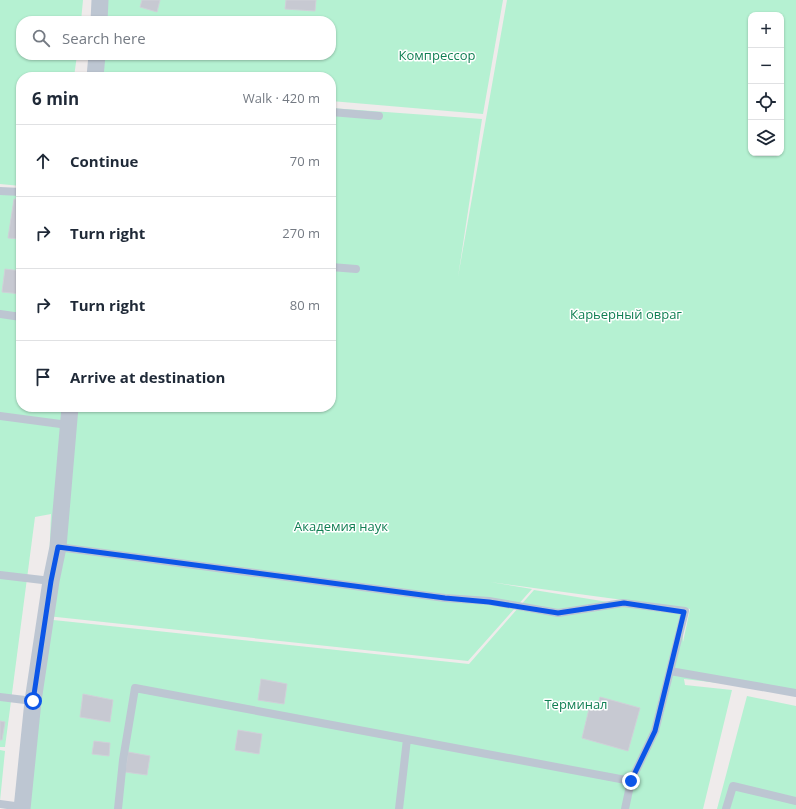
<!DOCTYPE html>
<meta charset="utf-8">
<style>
body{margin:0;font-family:"Open Sans",sans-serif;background:#f6f6f7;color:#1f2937}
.controls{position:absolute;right:12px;top:12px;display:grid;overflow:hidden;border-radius:8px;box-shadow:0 1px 3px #0004}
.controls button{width:36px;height:36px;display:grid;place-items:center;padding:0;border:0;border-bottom:1px solid #e0e1e3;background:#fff;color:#1f2937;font:20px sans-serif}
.stop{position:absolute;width:12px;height:12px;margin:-9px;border:3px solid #0c56e7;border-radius:50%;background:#fff}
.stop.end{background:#0c56e7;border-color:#fff;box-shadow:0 1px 4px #0008}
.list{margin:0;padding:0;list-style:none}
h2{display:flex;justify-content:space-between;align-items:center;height:52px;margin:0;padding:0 16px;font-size:17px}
h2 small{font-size:13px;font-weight:400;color:#747a83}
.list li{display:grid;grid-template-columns:26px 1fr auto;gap:12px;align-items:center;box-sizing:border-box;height:72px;padding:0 16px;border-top:1px solid #e0e1e3}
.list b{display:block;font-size:15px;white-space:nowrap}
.list em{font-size:13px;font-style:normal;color:#747a83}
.icon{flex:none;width:22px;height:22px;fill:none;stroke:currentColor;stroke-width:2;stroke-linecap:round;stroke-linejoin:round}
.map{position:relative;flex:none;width:796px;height:809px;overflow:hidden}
.search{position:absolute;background:#fff;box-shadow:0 1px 3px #0004;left:16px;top:16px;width:320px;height:44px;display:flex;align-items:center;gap:10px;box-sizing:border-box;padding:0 14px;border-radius:16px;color:#747a83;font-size:15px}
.panel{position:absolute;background:#fff;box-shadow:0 1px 3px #0004;left:16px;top:72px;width:320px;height:340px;border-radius:16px}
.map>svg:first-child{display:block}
.green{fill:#b5f1d2;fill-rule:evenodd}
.building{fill:#c7c9d2;stroke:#cfd1d8}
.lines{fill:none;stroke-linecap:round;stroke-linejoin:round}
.lane{stroke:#bdc6d2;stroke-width:8}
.street{stroke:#bdc6d2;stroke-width:17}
.route{stroke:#0c56e7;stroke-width:5}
.labels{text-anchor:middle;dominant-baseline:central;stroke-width:3;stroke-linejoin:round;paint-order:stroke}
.park-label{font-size:13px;fill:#107f53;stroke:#fff}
</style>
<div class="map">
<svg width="796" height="809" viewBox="0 0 796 809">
<rect width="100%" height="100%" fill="#efebeb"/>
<path class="green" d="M0,0H83L81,21H21V55H77L74,77H21V186L0,184Z
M106,0H503L483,114L331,101V77H97L100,55H331V21H103Z
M507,0H796V692L684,679L685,685L732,690L703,809H26L44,619L469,664L534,590L682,614L683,642L690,609L490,582L532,589L468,661L47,616L51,514L35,517L5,747H0V193L21,195V407H331V108L482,119L458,277ZM751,15H781V153H751Z
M747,696L796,706V809H717Z
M0,750L5,751L0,801Z"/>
<path class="building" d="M142,0H160L157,12L140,7Z
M286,0H316L315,11L285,9Z
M14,199L21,200V239L8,238Z
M5,269L21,271V294L2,292Z
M261,679L287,684L284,704L258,700Z
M83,694L113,700L110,722L80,717Z
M600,697L640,708L628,751L582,738L589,709L596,711Z
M0,721L5,722L2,740H0Z
M238,730L262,734L259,754L235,750Z
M94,741L110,743L109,756L92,754Z
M128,752L150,756L147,775L125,772Z"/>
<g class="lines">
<path class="lane" d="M331,112L379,116
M0,191L21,192
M331,267L356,269
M0,314L21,317
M0,416L68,425
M58,547L445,598L489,601L558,613L623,603L685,611L655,731L631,781L625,809
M0,575L51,581
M670,671L796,693
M0,697L33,701
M0,804L22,807
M118,809L123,760L135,688L631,781
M399,809L407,739
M726,809L733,786L796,801"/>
<path class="street" d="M99,21L100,0
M95,77L97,55
M22,809L33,701L51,581L58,547L70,407"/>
</g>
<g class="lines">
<path class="route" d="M33,701L51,581L58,547L445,598L489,602L558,613L624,603L684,612L655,731L631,781"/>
</g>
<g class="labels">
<g class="park-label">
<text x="437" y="55">Компрессор</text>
<text x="626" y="314">Карьерный овраг</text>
<text x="341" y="526">Академия наук</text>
<text x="576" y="704">Терминал</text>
</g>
</g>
</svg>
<div class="controls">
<button>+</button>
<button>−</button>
<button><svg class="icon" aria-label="locate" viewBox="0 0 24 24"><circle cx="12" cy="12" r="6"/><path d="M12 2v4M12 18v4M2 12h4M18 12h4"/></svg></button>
<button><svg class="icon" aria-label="layers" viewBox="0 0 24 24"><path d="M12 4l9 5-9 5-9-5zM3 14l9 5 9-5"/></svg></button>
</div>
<div class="stop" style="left:33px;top:701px"></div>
<div class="stop end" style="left:631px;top:781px"></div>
<div class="search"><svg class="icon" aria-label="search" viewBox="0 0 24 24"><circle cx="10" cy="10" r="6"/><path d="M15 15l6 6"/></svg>Search here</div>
<section class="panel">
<h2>6 min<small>Walk · 420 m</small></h2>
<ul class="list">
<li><svg class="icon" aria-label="ahead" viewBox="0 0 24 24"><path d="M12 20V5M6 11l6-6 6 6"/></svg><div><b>Continue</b></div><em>70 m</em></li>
<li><svg class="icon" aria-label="right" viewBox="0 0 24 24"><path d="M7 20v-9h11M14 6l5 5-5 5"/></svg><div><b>Turn right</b></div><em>270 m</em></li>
<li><svg class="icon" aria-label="right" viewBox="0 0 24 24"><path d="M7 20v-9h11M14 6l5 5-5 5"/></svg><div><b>Turn right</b></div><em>80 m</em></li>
<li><svg class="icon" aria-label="arrive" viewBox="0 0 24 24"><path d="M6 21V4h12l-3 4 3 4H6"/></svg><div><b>Arrive at destination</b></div></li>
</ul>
</section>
</div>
